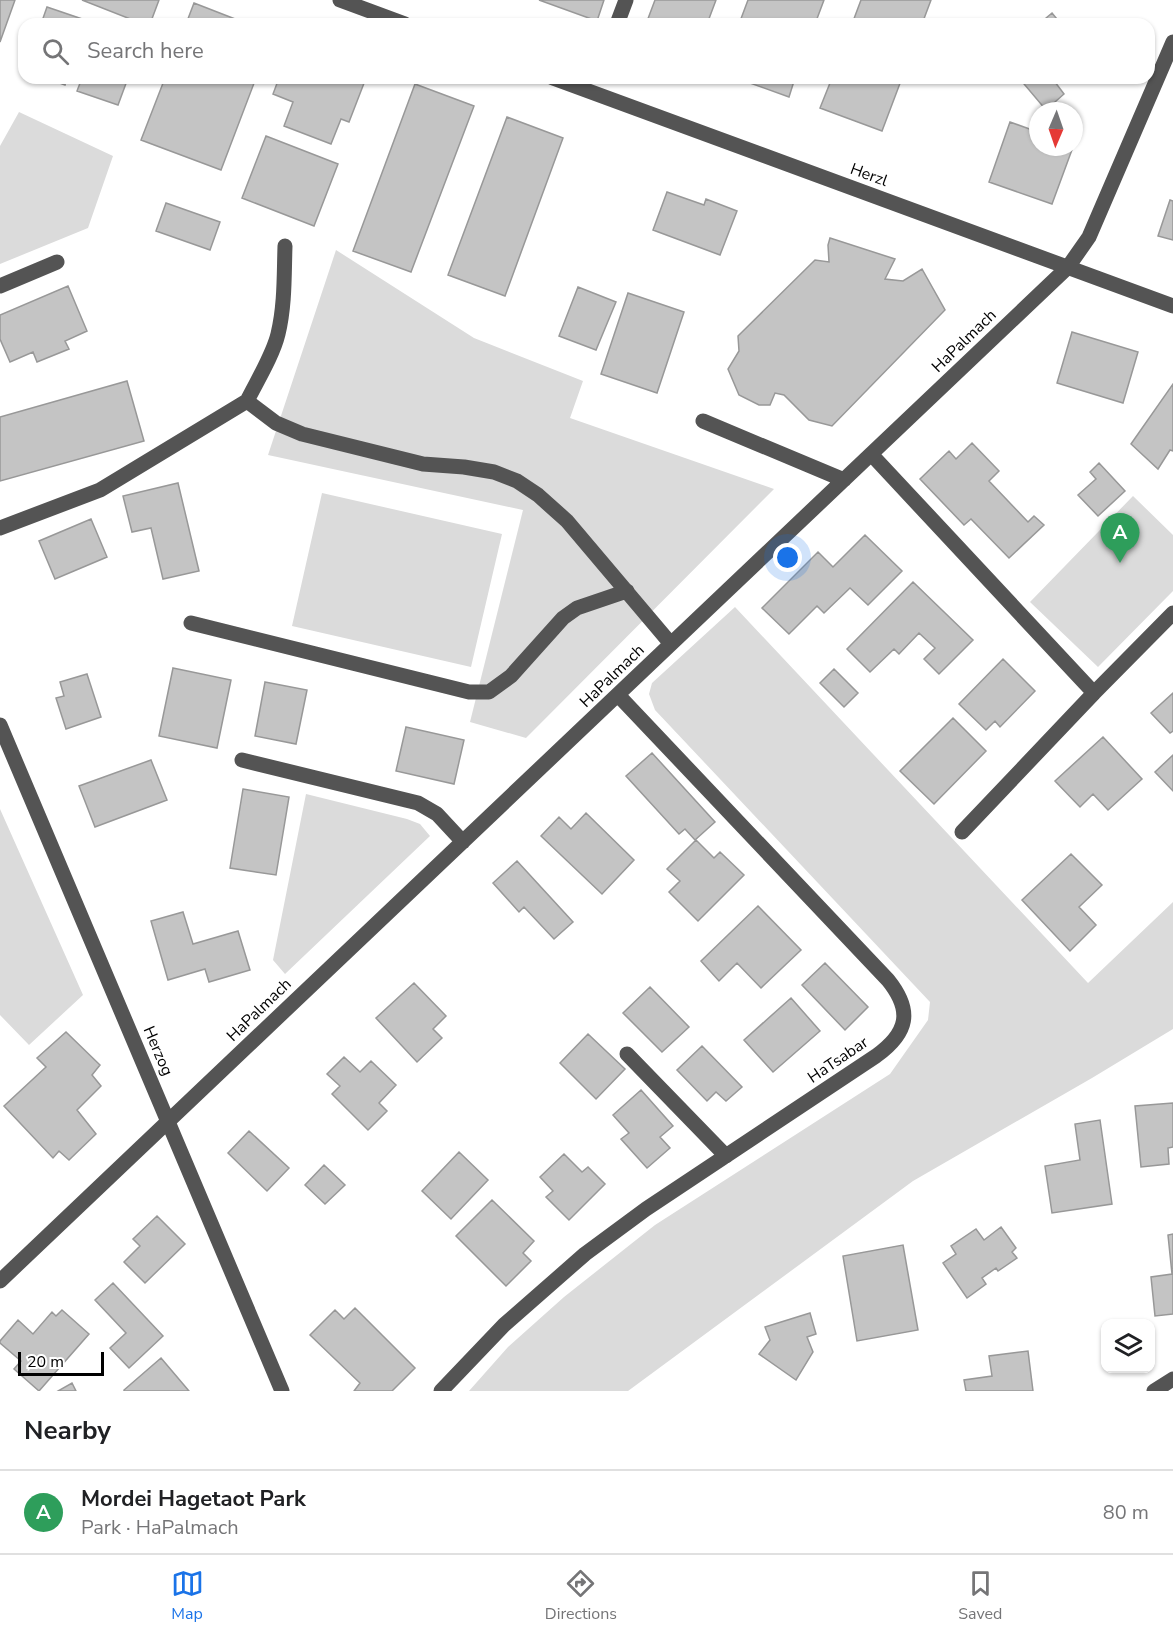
<!DOCTYPE html>
<meta charset="utf-8">
<style>
body{margin:0;font-family:"Nunito Sans",sans-serif;background:#f6f6f6;color:#202124}
.controls{position:absolute;right:18px;bottom:18px;display:grid;overflow:hidden;border-radius:12px;box-shadow:0 2px 4px #0004}
.controls button{width:54px;height:54px;display:grid;place-items:center;padding:0;border:0;border-bottom:2px solid #e0e0e0;background:#fff;color:#202124;font:30px sans-serif}
.compass{position:absolute;left:1029px;top:102px;width:54px;height:54px;border-radius:50%;background:#fff;box-shadow:0 2px 4px #0004;rotate:182deg}
.scale{position:absolute;left:18px;bottom:15px;width:86px;box-sizing:border-box;padding-left:6px;border:3px solid #000;border-top:0;font-size:16px;line-height:21px;white-space:nowrap;color:#000;-webkit-text-stroke:4px #fff;paint-order:stroke}
.you{position:absolute;left:788px;top:558px;width:21px;height:21px;margin:-15px;border:4px solid #fff;border-radius:50%;background:#1a73e8;box-shadow:0 0 0 9px #1a73e833}
.badge{display:grid;place-items:center;width:39px;height:39px;border-radius:50%;background:#1a73e8;color:#fff;font-size:20px;font-weight:700}
.pin{position:absolute;translate:-50% -50px;filter:drop-shadow(0 2px 3px #0008)}
.pin::after{content:'';position:absolute;top:32px;width:21px;height:18px;background:inherit;clip-path:polygon(0 0,100% 0,50% 100%)}
.list{margin:0;padding:0;list-style:none}
h2{display:flex;justify-content:space-between;align-items:center;height:78px;margin:0;padding:0 24px;font-size:26px}
h2 small{font-size:20px;font-weight:400;color:#757577}
.list li{display:grid;grid-template-columns:39px 1fr auto;gap:18px;align-items:center;box-sizing:border-box;height:84px;padding:0 24px;border-top:2px solid #e0e0e0}
.list b{display:block;font-size:22px;white-space:nowrap}
.list p{margin:0;font-size:20px;white-space:nowrap;color:#757577}
.list em{font-size:20px;font-style:normal;color:#757577}
.icon{flex:none;width:33px;height:33px;fill:none;stroke:currentColor;stroke-width:2;stroke-linecap:round;stroke-linejoin:round}
.map{position:relative;flex:none;width:1173px;height:1391px;overflow:hidden}
.search{position:absolute;background:#fff;box-shadow:0 2px 4px #0004;left:18px;right:18px;top:18px;height:66px;display:flex;align-items:center;gap:15px;box-sizing:border-box;padding:0 21px;border-radius:18px;color:#757577;font-size:22px}
.sheet{height:162px;background:#fff}
nav{display:flex;justify-content:space-around;align-items:center;box-sizing:border-box;height:84px;border-top:2px solid #e0e0e0;background:#fff;font-size:16px;color:#757577}
nav a{display:grid;justify-items:center;gap:3px}
nav .on{color:#1a73e8}
.map>svg:first-child{display:block}
.green{fill:#dbdbdb}
.building{fill:#c4c4c4;stroke:#989898;stroke-width:1.5}
.lines{fill:none;stroke-linecap:round;stroke-linejoin:round}
.minor{stroke:#545454;stroke-width:15}
.labels{text-anchor:middle;dominant-baseline:central;stroke-width:5;stroke-linejoin:round;paint-order:stroke}
.street-label{font-size:16px;fill:#000;stroke:#fff}
</style>
<div class="map">
<svg width="1173" height="1391" viewBox="0 0 1173 1391">
<rect width="100%" height="100%" fill="#fff"/>
<path class="green" d="M19,112L113,156L88,228L0,264V146Z
M336,250L474,338L583,381L570,418L774,489L526,738L470,722L523,510L268,455Z
M322,493L502,534L471,667L292,626Z
M1133,496L1173,535V591L1098,667L1030,602Z
M735,607L1088,983L1173,902V1029L1092,1078L913,1181L628,1391H469L508,1347L564,1297L655,1225L890,1074L928,1020L930,1002L655,710L649,694L652,683Z
M306,794L407,819L420,824L430,836L285,974L273,960Z
M0,809L83,995L29,1045L0,1015Z"/>
<path class="building" d="M0,0H15L0,42Z
M82,0H159L150,24H143Z
M539,0H604L597,21Z
M655,0H716L707,24H646Z
M748,0H824L815,24H739Z
M861,0H931L922,24H852Z
M194,3L248,24H186Z
M47,7L88,21L86,24H41Z
M1052,13L1061,24H1039Z
M46,78H67L65,85Z
M82,78H128L118,105L77,91Z
M165,78H256L221,170L141,140Z
M279,78H366L349,122L341,119L331,144L284,126L293,102L273,94Z
M736,78H795L789,97Z
M832,78H902L882,131L820,108Z
M1019,78H1052L1064,94L1046,110Z
M415,84L474,106L411,272L353,251Z
M507,117L563,138L505,296L448,275Z
M1010,122L1038,132V147H1073L1052,204L989,182Z
M266,136L338,164L314,226L242,198Z
M667,192L704,205L706,199L737,211L720,255L653,230Z
M1170,200L1173,201V240L1158,236Z
M166,203L220,222L210,250L156,231Z
M830,238L895,259L885,279L903,281L922,269L945,310L832,426L809,420L784,395L775,393L770,405H759L739,395L728,369L739,351L738,336L815,260L829,262L828,245Z
M68,286L87,331L65,341L69,349L37,362L33,352L10,362L0,339V315Z
M578,287L616,302L596,350L559,336Z
M628,293L684,312L657,393L601,374Z
M1072,332L1138,352L1123,403L1057,383Z
M127,381L144,441L0,481V417Z
M1173,384V451L1170,450L1158,469L1131,444Z
M972,443L999,471L989,481L1028,522L1034,516L1044,525L1009,558L971,519L964,525L920,479L949,451L956,459Z
M1099,463L1125,491L1098,516L1078,495L1096,479L1090,472Z
M178,483L199,571L163,579L151,528L132,532L123,496Z
M91,519L107,557L55,579L39,541Z
M865,535L902,571L868,605L850,588L824,613L817,606L789,634L762,608L818,552L833,567Z
M913,582L973,640L939,674L924,659L935,648L919,633L899,654L894,649L870,672L847,649Z
M1003,659L1035,691L1000,727L995,721L986,730L959,704Z
M173,668L231,680L217,748L159,736Z
M834,669L858,693L844,707L820,683Z
M87,674L101,717L66,729L56,698L64,696L60,682Z
M265,682L307,690L296,744L255,736Z
M1173,693V731L1170,733L1151,713Z
M953,718L986,751L934,804L900,771Z
M406,727L464,740L454,784L396,771Z
M1103,737L1142,779L1108,810L1093,794L1080,807L1055,781Z
M652,753L715,822L695,840L685,829L679,834L626,776Z
M1173,755V791L1155,772Z
M151,760L167,800L95,827L79,786Z
M243,789L289,797L276,875L230,868Z
M586,813L634,860L602,894L541,836L559,817L571,829Z
M696,840L714,858L720,852L744,875L698,921L669,892L680,881L667,869Z
M1071,854L1102,885L1079,907L1096,925L1070,951L1022,900Z
M517,861L573,922L554,939L524,907L519,912L493,883Z
M758,906L801,950L761,988L737,963L719,981L701,961Z
M183,912L193,944L238,931L250,970L209,982L205,969L168,980L151,921Z
M825,963L868,1007L845,1030L802,985Z
M414,983L446,1016L433,1029L442,1038L417,1062L376,1018Z
M650,987L689,1027L662,1052L623,1013Z
M791,998L820,1031L773,1072L744,1040Z
M66,1032L100,1065L92,1075L101,1086L77,1110L96,1134L69,1160L59,1151L53,1158L4,1106L46,1067L37,1058Z
M588,1034L625,1069L596,1099L560,1063Z
M702,1046L742,1087L726,1101L716,1092L707,1101L677,1070Z
M344,1057L360,1072L371,1061L396,1085L379,1103L387,1111L368,1130L332,1094L340,1086L327,1074Z
M641,1090L673,1126L660,1137L670,1148L647,1168L621,1139L629,1133L613,1115Z
M1173,1103V1147L1168,1148L1169,1164L1141,1167L1135,1106Z
M1100,1120L1112,1204L1052,1213L1045,1166L1080,1160L1075,1124Z
M249,1131L289,1168L267,1191L228,1153Z
M459,1152L488,1180L451,1219L422,1191Z
M564,1154L582,1172L588,1167L605,1184L569,1220L546,1197L553,1191L540,1177Z
M324,1165L345,1185L325,1204L305,1185Z
M492,1200L534,1241L523,1253L531,1261L506,1286L456,1236Z
M157,1216L185,1244L145,1283L124,1262L140,1246L133,1239Z
M1001,1227L1016,1248L1012,1252L1017,1258L998,1271L996,1268L982,1278L986,1284L967,1298L943,1263L956,1254L951,1246L976,1229L984,1240Z
M1173,1234V1314L1155,1316L1151,1277L1172,1274L1168,1235Z
M903,1245L918,1330L857,1341L843,1256Z
M113,1283L163,1336L129,1368L110,1348L126,1333L95,1300Z
M355,1308L415,1368L392,1391H354L360,1383L310,1335L335,1310L344,1319Z
M62,1310L89,1334L39,1391L14,1369L21,1361L0,1343V1341L18,1320L33,1334L52,1312L56,1316Z
M810,1313L816,1334L807,1337L813,1352L796,1380L759,1354L770,1340L765,1327Z
M1028,1351L1033,1391H966L964,1380L992,1376L989,1356Z
M161,1358L189,1391H124V1390Z
M72,1383L76,1391H58Z"/>
<g class="lines">
<path class="minor" d="M340,0L405,24
M617,24L626,0
M553,78L1173,306
M285,246C284,275 285,305 278,334C273,355 257,381 247,401L276,423L302,434L423,464L464,467L494,472L517,481L538,495L567,521L671,644
M0,286L57,262
M703,421L844,480
M871,454L1094,693L1173,613
M0,528L100,490L247,401
M191,623L469,692H489L511,676L563,618L577,608L627,591
M0,725L282,1391
M242,760L418,803L437,814L463,842
M962,832L1094,693
M627,1054L726,1156
M0,1281L1068,267L1089,237L1173,42
M441,1391L504,1325L585,1254L646,1209L876,1056C908,1033 913,1011 888,980L618,695
M1154,1391L1173,1379"/>
</g>
<g class="labels">
<g class="street-label">
<text transform="translate(869 175) rotate(20)">Herzl</text>
<text transform="translate(964 341) rotate(-44)">HaPalmach</text>
<text transform="translate(612 676) rotate(-44)">HaPalmach</text>
<text transform="translate(259 1010) rotate(-44)">HaPalmach</text>
<text transform="translate(158 1051) rotate(67)">Herzog</text>
<text transform="translate(838 1060) rotate(-34)">HaTsabar</text>
</g>
</g>
</svg>
<div class="controls">
<button><svg class="icon" aria-label="layers" viewBox="0 0 24 24"><path d="M12 4l9 5-9 5-9-5zM3 14l9 5 9-5"/></svg></button>
</div>
<svg class="compass" viewBox="-18 -18 36 36"><path d="M0-13l5 13h-10z" fill="#e53935"/><path d="M0 13l5-13h-10z" fill="#757577"/></svg>
<div class="scale">20 m</div>
<div class="you"></div>
<div class="pin badge" style="left:1120px;top:563px;background:#2e9e5b">A</div>
<div class="search"><svg class="icon" aria-label="search" viewBox="0 0 24 24"><circle cx="10" cy="10" r="6"/><path d="M15 15l6 6"/></svg>Search here</div>
</div>
<section class="sheet">
<h2>Nearby<small></small></h2>
<ul class="list">
<li><span class="badge" style="background:#2e9e5b">A</span><div><b>Mordei Hagetaot Park</b><p>Park · HaPalmach</p></div><em>80 m</em></li>
</ul>
</section>
<nav>
<a class="on"><svg class="icon" aria-label="map" viewBox="0 0 24 24"><path d="M3 6l6-2 6 2 6-2v14l-6 2-6-2-6 2zM9 4v14M15 6v14"/></svg>Map</a>
<a><svg class="icon" aria-label="directions" viewBox="0 0 24 24"><path d="M12 3l9 9-9 9-9-9zM9 14v-3h6M13 9l2 2-2 2"/></svg>Directions</a>
<a><svg class="icon" aria-label="saved" viewBox="0 0 24 24"><path d="M7 4h10v16l-5-4-5 4z"/></svg>Saved</a>
</nav>
